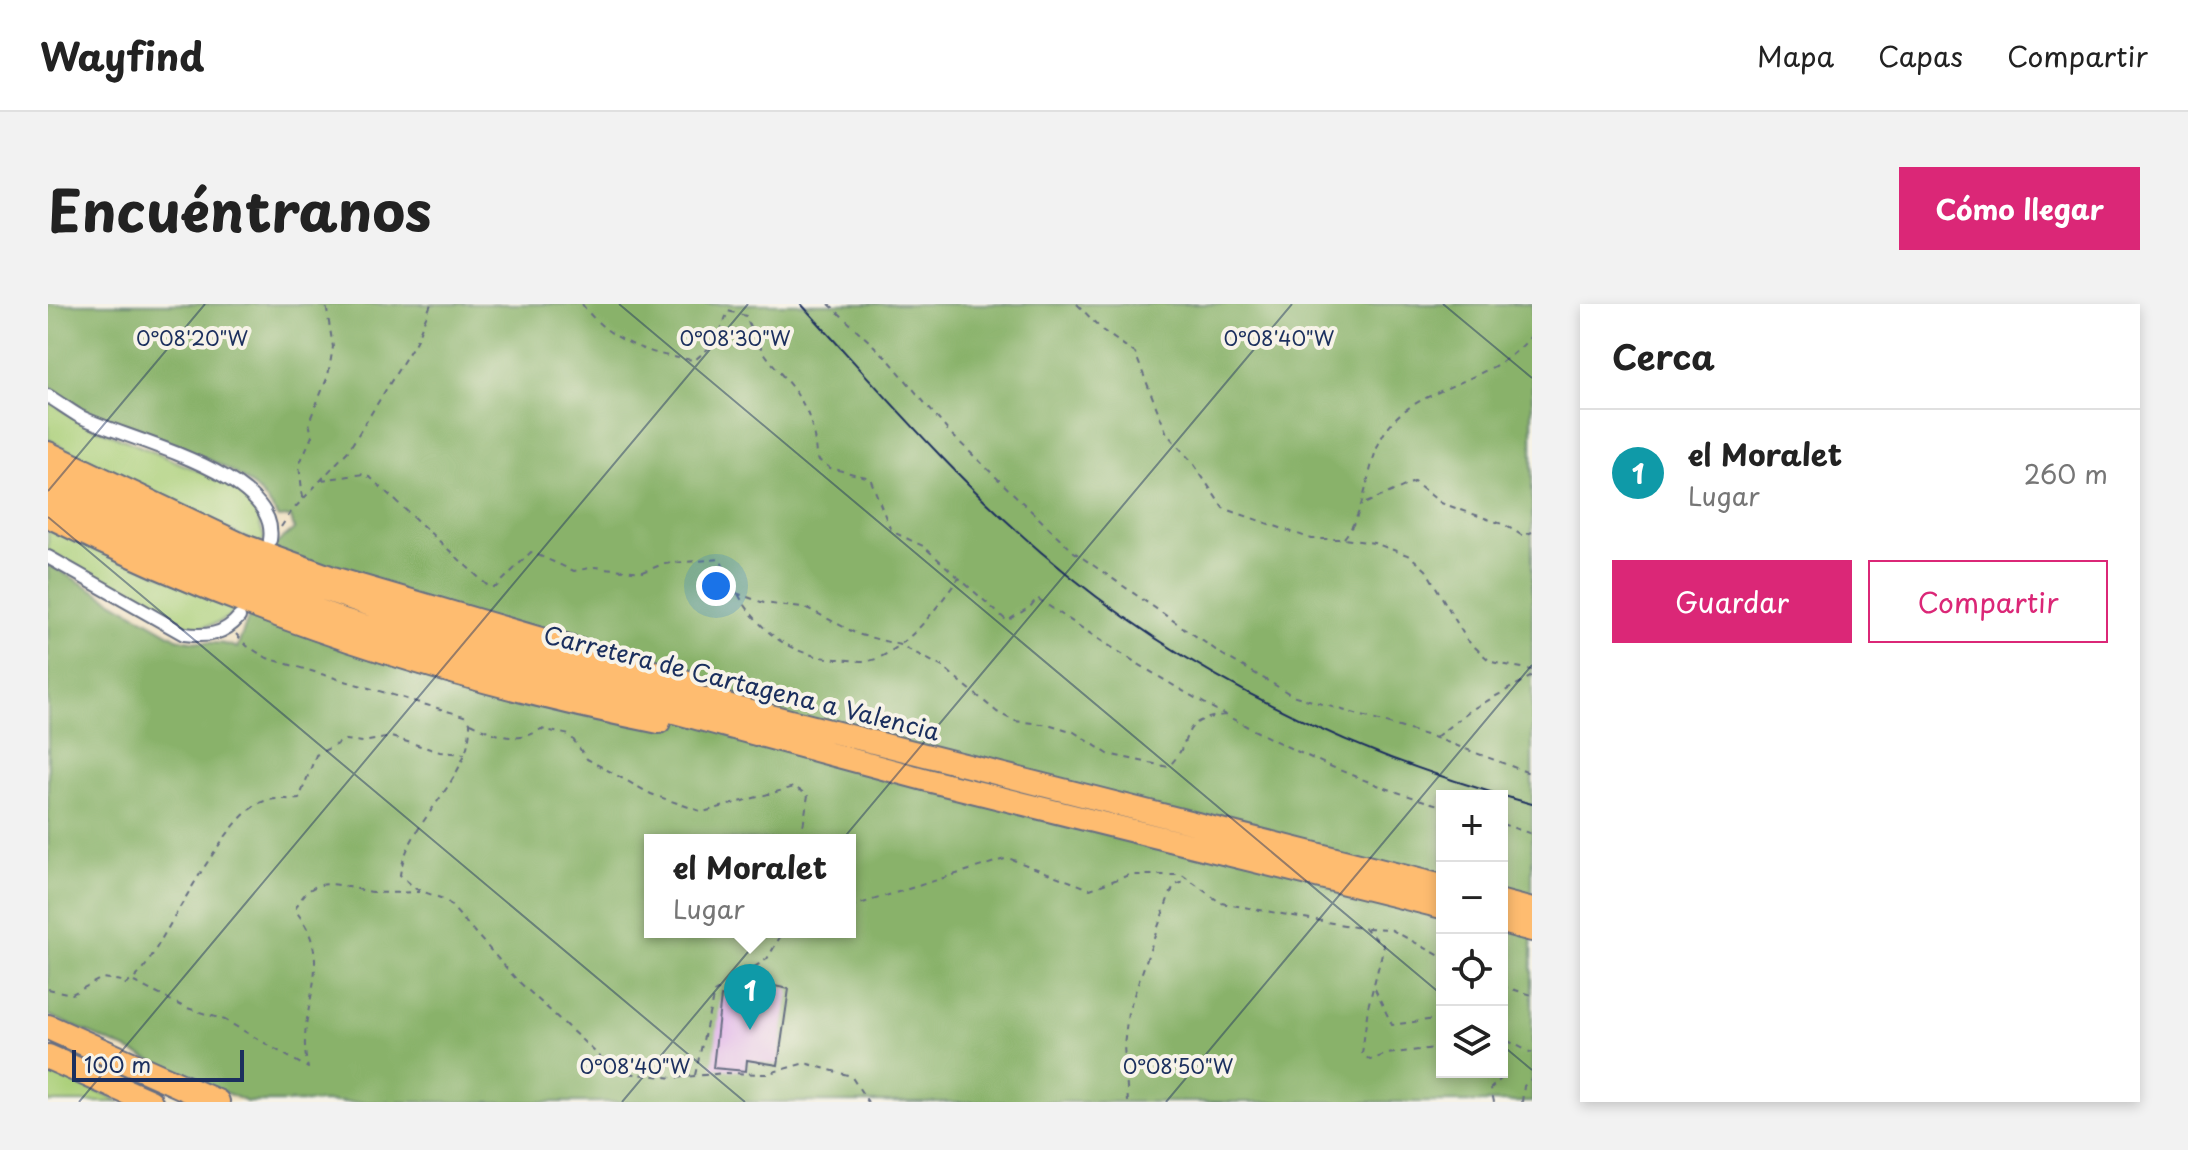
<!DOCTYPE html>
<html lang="es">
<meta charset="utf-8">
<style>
body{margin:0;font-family:"Playpen Sans",sans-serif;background:#f2f2f2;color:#222}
.controls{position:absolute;right:24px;bottom:24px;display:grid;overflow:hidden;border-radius:0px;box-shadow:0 4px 12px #0003}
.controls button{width:72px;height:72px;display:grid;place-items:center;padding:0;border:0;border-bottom:2px solid #e0e0e0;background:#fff;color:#222;font:40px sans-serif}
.scale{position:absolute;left:24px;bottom:20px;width:172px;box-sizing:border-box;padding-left:8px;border:4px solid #1b2f5e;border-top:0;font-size:22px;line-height:28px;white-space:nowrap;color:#1b2f5e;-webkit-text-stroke:6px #f7f3e8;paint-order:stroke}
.you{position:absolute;left:668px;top:282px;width:28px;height:28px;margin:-20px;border:6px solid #fff;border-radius:50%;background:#1a73e8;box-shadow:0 0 0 12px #1a73e833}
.badge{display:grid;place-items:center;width:52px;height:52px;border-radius:50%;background:#db2777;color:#fff;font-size:26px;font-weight:700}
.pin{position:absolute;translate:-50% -66px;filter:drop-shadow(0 2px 4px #0008)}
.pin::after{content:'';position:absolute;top:42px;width:28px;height:24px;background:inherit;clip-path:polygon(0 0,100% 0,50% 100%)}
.popup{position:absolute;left:596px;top:530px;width:212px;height:104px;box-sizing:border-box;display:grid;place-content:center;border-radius:0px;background:#fff;filter:drop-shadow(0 2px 6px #0005);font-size:26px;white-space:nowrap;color:#767676}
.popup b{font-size:30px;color:#222}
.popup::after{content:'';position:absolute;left:50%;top:100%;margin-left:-16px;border:16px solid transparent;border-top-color:#fff}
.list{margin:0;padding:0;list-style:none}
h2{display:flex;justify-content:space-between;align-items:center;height:104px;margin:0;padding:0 32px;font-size:34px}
h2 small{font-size:26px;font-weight:400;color:#767676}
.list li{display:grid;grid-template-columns:52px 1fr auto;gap:24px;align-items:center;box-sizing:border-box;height:128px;padding:0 32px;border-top:2px solid #e0e0e0}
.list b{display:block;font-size:30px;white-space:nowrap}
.list p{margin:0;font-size:26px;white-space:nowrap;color:#767676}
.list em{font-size:26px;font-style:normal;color:#767676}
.actions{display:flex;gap:16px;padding:24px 32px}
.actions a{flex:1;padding:18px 0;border:2px solid #db2777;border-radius:0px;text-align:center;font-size:28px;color:#db2777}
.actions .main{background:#db2777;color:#fff}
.icon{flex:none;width:44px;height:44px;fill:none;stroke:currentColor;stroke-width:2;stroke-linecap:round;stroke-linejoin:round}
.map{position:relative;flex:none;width:1484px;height:798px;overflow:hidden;border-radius:0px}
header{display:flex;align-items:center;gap:48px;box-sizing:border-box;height:112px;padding:0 40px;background:#fff;border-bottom:2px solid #e0e0e0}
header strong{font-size:38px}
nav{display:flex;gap:44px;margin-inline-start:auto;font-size:28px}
.intro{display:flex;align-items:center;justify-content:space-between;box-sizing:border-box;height:192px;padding:0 48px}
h1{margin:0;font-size:56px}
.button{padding:20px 36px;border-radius:0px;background:#db2777;color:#fff;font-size:28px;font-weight:700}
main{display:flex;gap:48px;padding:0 48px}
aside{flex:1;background:#fff;border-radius:0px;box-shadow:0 4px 12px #0003}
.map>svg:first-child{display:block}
.green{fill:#acd07a;stroke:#64806c;stroke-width:2}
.forest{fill:#89b26a;stroke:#527064;stroke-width:2;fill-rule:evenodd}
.building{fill:#dda8eb}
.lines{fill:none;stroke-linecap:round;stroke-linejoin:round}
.minor-casing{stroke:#666e82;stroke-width:16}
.trunk-casing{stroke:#666e82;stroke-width:26}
.motorway-casing{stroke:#666e82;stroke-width:28}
.path{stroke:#666e82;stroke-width:2;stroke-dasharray:6 6;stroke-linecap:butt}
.minor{stroke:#fff;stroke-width:12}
.trunk{stroke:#febc70;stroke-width:22}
.motorway{stroke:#febc70;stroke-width:24}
.tram{stroke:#1b2f5e;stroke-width:2}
.ticks{fill:none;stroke:#1b2f5e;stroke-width:2;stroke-opacity:0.45}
.labels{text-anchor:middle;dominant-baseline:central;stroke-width:8;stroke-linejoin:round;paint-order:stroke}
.street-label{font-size:24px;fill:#1b2f5e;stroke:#f7f3e8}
.ticks-label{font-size:20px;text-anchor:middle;fill:#1b2f5e;stroke:#f7f3e8;stroke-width:8;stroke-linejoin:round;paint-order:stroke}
</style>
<header>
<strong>Wayfind</strong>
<nav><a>Mapa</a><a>Capas</a><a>Compartir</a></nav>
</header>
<div class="intro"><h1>Encuéntranos</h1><a class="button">Cómo llegar</a></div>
<main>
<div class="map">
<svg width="1484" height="798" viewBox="0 0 1484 798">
<rect width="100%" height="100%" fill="#f7f3e8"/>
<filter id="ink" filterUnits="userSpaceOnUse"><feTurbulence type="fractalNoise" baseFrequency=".0125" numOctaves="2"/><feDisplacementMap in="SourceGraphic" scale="16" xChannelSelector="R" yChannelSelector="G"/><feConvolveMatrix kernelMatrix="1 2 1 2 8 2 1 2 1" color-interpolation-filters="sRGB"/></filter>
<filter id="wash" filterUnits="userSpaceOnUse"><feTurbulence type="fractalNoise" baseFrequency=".006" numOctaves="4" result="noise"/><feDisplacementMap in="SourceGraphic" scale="32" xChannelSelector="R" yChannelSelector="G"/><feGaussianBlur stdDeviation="1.8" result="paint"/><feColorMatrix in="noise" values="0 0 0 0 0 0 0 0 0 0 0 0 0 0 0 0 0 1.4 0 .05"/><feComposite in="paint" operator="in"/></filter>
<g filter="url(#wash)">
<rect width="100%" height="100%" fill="#f1e2c4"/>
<path class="green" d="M0,97L41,121L177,178L196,189L216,218L211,219L217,235L211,240L96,189L0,135Z
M0,222L190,304C177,320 153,326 134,322L0,247Z
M0,766L72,798H0Z"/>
<path class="forest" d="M0,0H1484V798H199L0,711V260L129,334C148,341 176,336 189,344L228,240L246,225L243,213L230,214C189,133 57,145 0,80ZM1394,492H1454V768H1394ZM602,536H802V628H602Z"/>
<g id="blocks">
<path class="building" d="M703,677L741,685L730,761L699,756L698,767L665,764L673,692L698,695Z"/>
</g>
</g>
<g filter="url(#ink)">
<use href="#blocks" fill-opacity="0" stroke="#666e82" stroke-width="2"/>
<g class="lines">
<defs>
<path id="minor" d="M0,92C10,98 21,106 31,112C78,136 233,169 222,236
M0,253L136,330C158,333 176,331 191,313"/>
<path id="trunk" d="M0,149L194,241L285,274L640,378
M0,167C218,283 454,343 691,404C925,464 1160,522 1394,582
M0,190L191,277L296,316L403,348L883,477L1394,603
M0,212C192,308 401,376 611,418
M1454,598L1484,606
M1454,618L1484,626"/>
<path id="motorway" d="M0,723L169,798
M0,753L102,798"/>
</defs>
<use href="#minor" class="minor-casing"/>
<use href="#trunk" class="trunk-casing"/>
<use href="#motorway" class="motorway-casing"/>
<path class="path" d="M534,0C560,37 604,52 647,56L669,37L680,7L698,12C719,76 766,78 768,154L782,164L822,174L843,227L875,242L910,273
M781,0L840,55L901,128L1026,248L1175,351L1244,391L1388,434L1484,470
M1029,0L1054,26L1087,49L1119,130L1145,159L1175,204L1264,235H1296L1326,239L1362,252L1378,266L1419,336L1443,358L1484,366
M273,176L316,170L323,174L441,283H448L483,248L526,267L546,263L595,268L615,260L672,255C696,309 727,352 791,355C803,356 818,359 828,355C866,338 887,305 911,274L959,317L982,303L989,294C1113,378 1248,461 1394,502
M255,194L251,161L264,132L261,118L280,72L285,43L278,0
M1318,199L1366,178L1393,199L1457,221L1475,232L1484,228
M233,223L243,208L300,147L368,37L383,0
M1296,234C1324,200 1316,149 1345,117C1375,83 1455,74 1484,30
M688,289L716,299L761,305L809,330L852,341L895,363L949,408L966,417L1003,421L1026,428L1060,450L1120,463C1148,437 1126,416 1178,411
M188,330L199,342L219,354L416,412L422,418C424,478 360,514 352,571L368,585L398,596L469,676L561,761L578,769L626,774L677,769L718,770L757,759L803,772L820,798
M423,419C447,431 469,441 493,425L522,431L539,455L603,490L655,508L746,483L760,491L753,536
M1388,433L1421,407L1484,372
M1454,520L1484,530
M802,603L960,554L1042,585L1081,571H1134L1173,599L1318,625L1336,642L1320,703L1314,750L1322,756L1339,750L1394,743
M1319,624L1342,625L1394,653
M86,678L136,703L177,716L260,764C245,705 292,662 247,606C265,565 294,584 325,588C340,590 356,588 371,588
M1454,682L1484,691
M0,685L24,690L54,674L74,677L76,681C96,672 106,647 117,629C135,599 183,509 214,498C226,493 239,496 251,495L268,451L297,436L315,438L343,433L392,448L417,450
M1327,685L1344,721L1394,714
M1454,726L1458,736L1484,749
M647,771L666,689L719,655L735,628
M1080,798L1076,742L1080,708L1121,592L1127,581L1139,577
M1446,798L1443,784L1456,772L1454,767
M1474,798L1476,782L1484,774"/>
<use href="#minor" class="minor"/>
<use href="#trunk" class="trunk"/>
<use href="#motorway" class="motorway"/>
<path class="tram" d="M753,0C831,85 906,173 993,248C1135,370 1304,451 1484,500"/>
</g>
</g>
<path class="ticks" d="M571,0L1394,691M1395,0L1484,74M0,187L157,0M0,213L697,798M1454,741L1484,766M31,798L700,0M574,798L1244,0M1118,798L1484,361"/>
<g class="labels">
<g class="street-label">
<text transform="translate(694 378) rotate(14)">Carretera de Cartagena a Valencia</text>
</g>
</g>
<g class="ticks-label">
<text x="144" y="42">0°08'20"W</text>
<text x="687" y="42">0°08'30"W</text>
<text x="1231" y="42">0°08'40"W</text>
<text x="587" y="770">0°08'40"W</text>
<text x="1130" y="770">0°08'50"W</text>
</g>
</svg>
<div class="controls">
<button>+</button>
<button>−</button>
<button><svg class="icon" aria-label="locate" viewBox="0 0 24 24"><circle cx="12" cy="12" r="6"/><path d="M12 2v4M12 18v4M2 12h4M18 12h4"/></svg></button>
<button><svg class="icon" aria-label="layers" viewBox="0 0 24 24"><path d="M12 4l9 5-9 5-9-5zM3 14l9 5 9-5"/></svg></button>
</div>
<div class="scale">100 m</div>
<div class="you"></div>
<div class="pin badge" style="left:702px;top:726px;background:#0f9aa8">1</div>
<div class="popup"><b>el Moralet</b>Lugar</div>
</div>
<aside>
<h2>Cerca<small></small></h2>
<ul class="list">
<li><span class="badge" style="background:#0f9aa8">1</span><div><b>el Moralet</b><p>Lugar</p></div><em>260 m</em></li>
</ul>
<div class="actions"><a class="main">Guardar</a><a>Compartir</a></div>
</aside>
</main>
